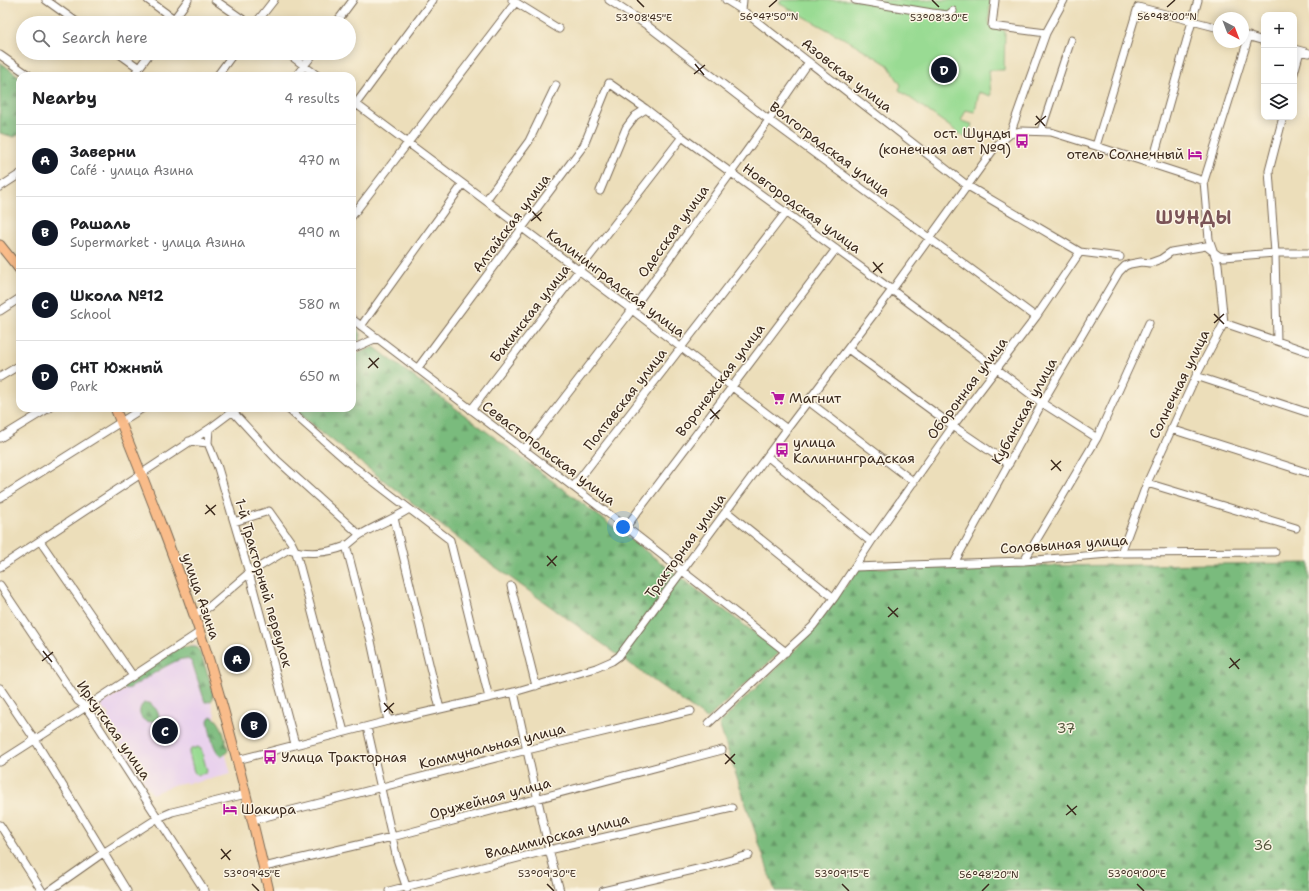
<!DOCTYPE html>
<meta charset="utf-8">
<style>
body{margin:0;font-family:"Shantell Sans",sans-serif;background:#f6f6f6;color:#202124}
.controls{position:absolute;right:12px;top:12px;display:grid;overflow:hidden;border-radius:8px;box-shadow:0 2px 10px #0003}
.controls button{width:36px;height:36px;display:grid;place-items:center;padding:0;border:0;border-bottom:1px solid #e0e0e0;background:#fff;color:#202124;font:20px sans-serif}
.compass{position:absolute;left:1213px;top:12px;width:36px;height:36px;border-radius:50%;background:#fff;box-shadow:0 2px 10px #0003;rotate:138deg}
.you{position:absolute;left:623px;top:527px;width:14px;height:14px;margin:-10px;border:3px solid #fff;border-radius:50%;background:#1a73e8;box-shadow:0 0 0 6px #1a73e833}
.badge{display:grid;place-items:center;width:26px;height:26px;border-radius:50%;background:#111827;color:#fff;font-size:13px;font-weight:700}
.pin{position:absolute;translate:-50% -50%;border:2px solid #fff;box-shadow:0 1px 4px #0006}
.list{margin:0;padding:0;list-style:none}
h2{display:flex;justify-content:space-between;align-items:center;height:52px;margin:0;padding:0 16px;font-size:17px}
h2 small{font-size:13px;font-weight:400;color:#757577}
.list li{display:grid;grid-template-columns:26px 1fr auto;gap:12px;align-items:center;box-sizing:border-box;height:72px;padding:0 16px;border-top:1px solid #e0e0e0}
.list b{display:block;font-size:15px;white-space:nowrap}
.list p{margin:0;font-size:13px;white-space:nowrap;color:#757577}
.list em{font-size:13px;font-style:normal;color:#757577}
.icon{flex:none;width:22px;height:22px;fill:none;stroke:currentColor;stroke-width:2;stroke-linecap:round;stroke-linejoin:round}
.map{position:relative;flex:none;width:1309px;height:891px;overflow:hidden}
.search{position:absolute;background:#fff;box-shadow:0 2px 10px #0003;left:16px;top:16px;width:340px;height:44px;display:flex;align-items:center;gap:10px;box-sizing:border-box;padding:0 14px;border-radius:22px;color:#757577;font-size:15px}
.panel{position:absolute;background:#fff;box-shadow:0 2px 10px #0003;left:16px;top:72px;width:340px;height:340px;border-radius:12px}
.map>svg:first-child{display:block}
.built{fill:#e9d2ed}
.green{fill:#99db93;stroke:#6a8258}
.forest{fill:url(#forest-firs);stroke:#5a724e}
.lines{fill:none;stroke-linecap:round;stroke-linejoin:round}
.minor-casing{stroke:#796955;stroke-width:9}
.major-casing{stroke:#796955;stroke-width:11}
.minor{stroke:#fff;stroke-width:7}
.major{stroke:#f9bc8a;stroke-width:9}
.ticks{fill:none;stroke:#3b2a1e;stroke-width:1.5}
.labels{text-anchor:middle;dominant-baseline:central;stroke-width:3;stroke-linejoin:round;paint-order:stroke}
.street-label{font-size:14px;fill:#3b2a1e;stroke:#fcf5e5}
.poi-label{font-size:14px;fill:#3b2a1e;stroke:#fcf5e5;text-anchor:start}
.park-label{font-size:14px;fill:#52563b;stroke:#fcf5e5}
.district-label{font-size:18px;font-weight:bold;letter-spacing:1px;fill:#7b5457;stroke:#fcf5e5}
.ticks-label{font-size:10px;text-anchor:middle;fill:#3b2a1e;stroke:#fcf5e5;stroke-width:3;stroke-linejoin:round;paint-order:stroke}
</style>
<div class="map">
<svg width="1309" height="891" viewBox="0 0 1309 891">
<defs>
<pattern id="forest-firs" width="22" height="20" patternUnits="userSpaceOnUse"><rect width="22" height="20" fill="#7abb7d"/><path d="M5 1l3.5 6h-7zM16 11l3.5 6h-7z" fill="#659866"/></pattern>
</defs>
<rect width="100%" height="100%" fill="#fcf5e5"/>
<filter id="ink" filterUnits="userSpaceOnUse"><feTurbulence type="fractalNoise" baseFrequency=".025" numOctaves="2"/><feDisplacementMap in="SourceGraphic" scale="8" xChannelSelector="R" yChannelSelector="G"/><feConvolveMatrix kernelMatrix="1 2 1 2 8 2 1 2 1" color-interpolation-filters="sRGB"/></filter>
<filter id="wash" filterUnits="userSpaceOnUse"><feTurbulence type="fractalNoise" baseFrequency=".012" numOctaves="4" result="noise"/><feDisplacementMap in="SourceGraphic" scale="16" xChannelSelector="R" yChannelSelector="G"/><feGaussianBlur stdDeviation="0.9" result="paint"/><feColorMatrix in="noise" values="0 0 0 0 0 0 0 0 0 0 0 0 0 0 0 0 0 1.4 0 .05"/><feComposite in="paint" operator="in"/></filter>
<g filter="url(#wash)">
<rect width="100%" height="100%" fill="#ecdeba"/>
<path class="built" d="M192,645H196L231,774L194,783V781L186,784V782L173,785L152,794L103,718L105,717L106,718L110,715L107,711L105,712L100,705L173,660L171,657L187,646Z"/>
<path class="green" d="M780,0H990L989,20L990,26L1005,31L1004,70H989L991,96L979,92L975,112L966,110L961,121L972,124L967,139L899,90L901,85L888,65L856,45L780,4Z
M198,747L201,749L207,771L206,773L197,775L194,772L189,753L191,749Z"/>
<path class="forest" d="M0,62L20,77V134L14,137L0,133Z
M352,324L358,329L361,335L359,341L352,345Z
M374,347L780,652L707,719L483,558L291,408H352V356Z
M1309,563V891H775L719,724L798,647L860,568Z
M184,647H196L200,652C203,662 214,688 213,698C212,702 208,702 205,702L192,662C189,660 187,658 183,659C174,659 141,682 130,688L124,689L123,686L178,648Z
M144,703H150L156,709L159,715L158,719C143,728 134,712 144,703Z
M211,716C222,720 226,741 228,751L223,756C213,754 210,730 208,721L209,718Z"/>
</g>
<g filter="url(#ink)">
<g class="lines">
<defs>
<path id="minor" d="M46,0L78,23
M148,0L174,19
M215,0L248,23
M512,0L559,29
M609,0L648,26L769,120L1036,317
M726,0L742,10L968,186L1080,252L1120,257
M855,0L932,13L948,15L953,11
M995,0L992,26L1046,33
M742,10L743,0
M171,23L188,0
M256,23L274,0
M336,23L353,0
M1243,35L1264,41
M1294,49L1309,53
M118,53L139,68
M287,53L318,76
M0,55L30,76
M1294,73L1300,51
M133,76L150,53
M217,76L234,53
M296,76L314,53
M352,101L632,310L787,429
M352,109L433,0
M1041,131L1071,40
M1010,134L1046,33L1064,0
M1096,146L1138,7L1219,28
M1152,164L1198,0
M0,187L20,174
M600,191L626,128L635,116L646,109
M486,200L529,141L556,85
M352,216L515,3
M0,311L20,298
M352,319L626,527L786,652
M1224,323L1309,352
M361,326L463,184
M1277,341L1275,253L1269,171L1283,117
M352,349L377,338
M848,349L953,426L1009,464
M417,369L584,145L609,83L646,109L682,137L892,290L1042,403L1097,438
M1196,376L1309,413
M0,377L20,365
M808,401L914,482
M287,408L348,462L450,540L489,698
M471,410L682,137
M233,412L277,460L360,535
M209,429L208,443L218,468L249,573L295,744
M1171,429L1309,473
M0,438L49,408
M189,441L208,443
M524,450L632,310L769,120L809,62
M767,456L871,542
M1147,483L1296,528
M573,487L786,212
M0,498L143,408
M726,511L834,598
M394,518L440,709
M234,522L269,511L291,542L296,552L344,732
M626,527L836,249
M40,541L133,676
M346,545L371,641L388,721
M1121,553L1147,483L1196,376L1224,323L1218,264L1209,239L1204,181L1249,36
M1024,561L1097,438L1149,323
M954,563L1042,403L1119,272L1125,266L1130,264L1141,262L1150,263L1161,259L1171,252L1206,246L1219,256L1224,257L1275,253H1309
M0,567L209,429L237,408
M855,567L1024,561L1121,553L1275,552
M0,585L78,701L86,707L205,891
M511,586L536,686
M194,614L209,607L249,573L289,549C307,555 328,553 346,546C351,543 355,538 360,535C376,525 394,519 409,509
M0,688L35,740L127,891
M514,692L549,850L560,891
M709,723L813,626L834,598L871,542L953,426L1036,317L1080,252
M367,727L397,859L407,889
M237,760L388,721L514,692L596,668L612,661L619,656L787,429L892,290L996,146L1010,134L1021,131L1051,132L1096,146L1204,181
M0,762L86,707L200,632
M253,820L527,750L691,711
M0,825L42,891
M264,867L392,837L722,750
M49,891L103,853L158,818L172,812L246,794
M389,891L549,850L732,808
M603,891L706,867L749,855"/>
<path id="major" d="M0,245L20,270
M115,408C148,490 181,573 208,657C232,734 251,813 269,891"/>
</defs>
<use href="#minor" class="minor-casing"/>
<use href="#major" class="major-casing"/>
<use href="#minor" class="minor"/>
<use href="#major" class="major"/>
</g>
</g>
<path class="ticks" d="M637,0L644,7M932,0L939,7M769,7L777,0M1167,7L1175,0M695,64L704,75M694,74L705,65M1036,116L1045,126M1035,125L1046,116M532,211L541,221M531,221L542,212M873,262L882,273M873,272L883,263M1214,314L1224,324M1214,323L1224,314M369,358L378,368M368,368L379,358M710,409L719,419M710,419L720,410M1051,460L1061,471M1051,470L1061,461M206,505L215,515M205,514L216,505M547,556L556,566M547,566L557,556M888,607L898,617M888,617L898,608M43,651L52,662M1230,658L1239,669M42,661L53,652M1229,668L1240,659M384,703L393,713M384,712L394,703M725,754L735,764M725,764L735,754M1067,805L1076,815M1066,815L1077,806M221,849L230,860M221,859L231,850M252,884L259,891M547,884L554,891M842,884L849,891M1137,884L1144,891M982,891L989,884"/>
<defs>
<symbol id="bus-bare" viewBox="-9 -9 18 18"><path d="M-5-6H5V4H4V6H2V4H-2V6H-4V4H-5ZM-3.5-4V0h7V-4ZM-3.5 1.2v1.5H-2V1.2ZM2 1.2v1.5H3.5V1.2Z" fill="#b5179e" stroke="#fcf5e5" stroke-width="2.5" paint-order="stroke"/></symbol>
<symbol id="hotel-bare" viewBox="-9 -9 18 18"><path d="M-6-4.5h1.5V1H6V5H4.5V3h-9V5H-6ZM-4 0a1.8 1.8 0 1 1 3.6 0ZM.5 0V-2.5h3Q6-2.5 6 0Z" fill="#b5179e" stroke="#fcf5e5" stroke-width="2.5" paint-order="stroke"/></symbol>
<symbol id="supermarket-bare" viewBox="-9 -9 18 18"><path d="M-6-5.5h2.5l.6 2H6L4.5 2H-2.5L-4.4-4H-6ZM-1.5 3.2a1.3 1.3 0 1 0 .1 0ZM3 3.2a1.3 1.3 0 1 0 .1 0Z" fill="#b5179e" stroke="#fcf5e5" stroke-width="2.5" paint-order="stroke"/></symbol>
</defs>
<g fill-rule="evenodd">
<use href="#bus-bare" x="1012" y="131" width="20" height="20"/>
<use href="#hotel-bare" x="1185" y="144" width="20" height="20"/>
<use href="#supermarket-bare" x="768" y="388" width="20" height="20"/>
<use href="#bus-bare" x="772" y="440" width="20" height="20"/>
<use href="#bus-bare" x="260" y="747" width="20" height="20"/>
<use href="#hotel-bare" x="220" y="799" width="20" height="20"/>
</g>
<g class="labels">
<g class="street-label">
<text transform="translate(847 75) rotate(38)">Азовская улица</text>
<text transform="translate(830 149) rotate(37)">Волгоградская улица</text>
<text transform="translate(802 208) rotate(36)">Новгородская улица</text>
<text transform="translate(511 223) rotate(-53)">Алтайская улица</text>
<text transform="translate(673 231) rotate(-54)">Одесская улица</text>
<text transform="translate(616 283) rotate(37)">Калининградская улица</text>
<text transform="translate(530 313) rotate(-52)">Бакинская улица</text>
<text transform="translate(720 380) rotate(-53)">Воронежская улица</text>
<text transform="translate(1179 384) rotate(-64)">Солнечная улица</text>
<text transform="translate(967 388) rotate(-53)">Оборонная улица</text>
<text transform="translate(625 399) rotate(-52)">Полтавская улица</text>
<text transform="translate(1024 411) rotate(-61)">Кубанская улица</text>
<text transform="translate(549 453) rotate(37)">Севастопольская улица</text>
<text transform="translate(1064 544) rotate(-4)">Соловьиная улица</text>
<text transform="translate(685 546) rotate(-54)">Тракторная улица</text>
<text transform="translate(264 583) rotate(74)">1-й Тракторный переулок</text>
<text transform="translate(201 596) rotate(71)">улица Азина</text>
<text transform="translate(114 730) rotate(55)">Иркутская улица</text>
<text transform="translate(492 746) rotate(-14)">Коммунальная улица</text>
<text transform="translate(490 798) rotate(-15)">Оружейная улица</text>
<text transform="translate(557 836) rotate(-14)">Владимирская улица</text>
</g>
<g class="poi-label">
<text x="1011" y="133" text-anchor="end">ост. Шунды<tspan x="1011" dy="16">(конечная авт №9)</tspan></text>
<text x="1184" y="154" text-anchor="end">отель Солнечный</text>
<text x="789" y="398">Магнит</text>
<text x="793" y="442">улица<tspan x="793" dy="16">Калининградская</tspan></text>
<text x="281" y="757">Улица Тракторная</text>
<text x="241" y="809">Шакира</text>
</g>
<g class="park-label">
<text x="1066" y="728">37</text>
<text x="1263" y="845">36</text>
</g>
<g class="district-label">
<text x="1194" y="218">ШУНДЫ</text>
</g>
</g>
<g class="ticks-label">
<text x="769" y="20">56°47'50"N</text>
<text x="1167" y="20">56°48'00"N</text>
<text x="644" y="21">53°08'45"E</text>
<text x="939" y="21">53°08'30"E</text>
<text x="252" y="877">53°09'45"E</text>
<text x="547" y="877">53°09'30"E</text>
<text x="842" y="877">53°09'15"E</text>
<text x="1137" y="877">53°09'00"E</text>
<text x="989" y="878">56°48'20"N</text>
</g>
</svg>
<div class="controls">
<button>+</button>
<button>−</button>
<button><svg class="icon" aria-label="layers" viewBox="0 0 24 24"><path d="M12 4l9 5-9 5-9-5zM3 14l9 5 9-5"/></svg></button>
</div>
<svg class="compass" viewBox="-18 -18 36 36"><path d="M0-13l5 13h-10z" fill="#e53935"/><path d="M0 13l5-13h-10z" fill="#757577"/></svg>
<div class="you"></div>
<div class="pin badge" style="left:237px;top:659px">A</div>
<div class="pin badge" style="left:254px;top:725px">B</div>
<div class="pin badge" style="left:165px;top:731px">C</div>
<div class="pin badge" style="left:944px;top:70px">D</div>
<div class="search"><svg class="icon" aria-label="search" viewBox="0 0 24 24"><circle cx="10" cy="10" r="6"/><path d="M15 15l6 6"/></svg>Search here</div>
<section class="panel">
<h2>Nearby<small>4 results</small></h2>
<ul class="list">
<li><span class="badge">A</span><div><b>Заверни</b><p>Café · улица Азина</p></div><em>470 m</em></li>
<li><span class="badge">B</span><div><b>Рашаль</b><p>Supermarket · улица Азина</p></div><em>490 m</em></li>
<li><span class="badge">C</span><div><b>Школа №12</b><p>School</p></div><em>580 m</em></li>
<li><span class="badge">D</span><div><b>СНТ Южный</b><p>Park</p></div><em>650 m</em></li>
</ul>
</section>
</div>
